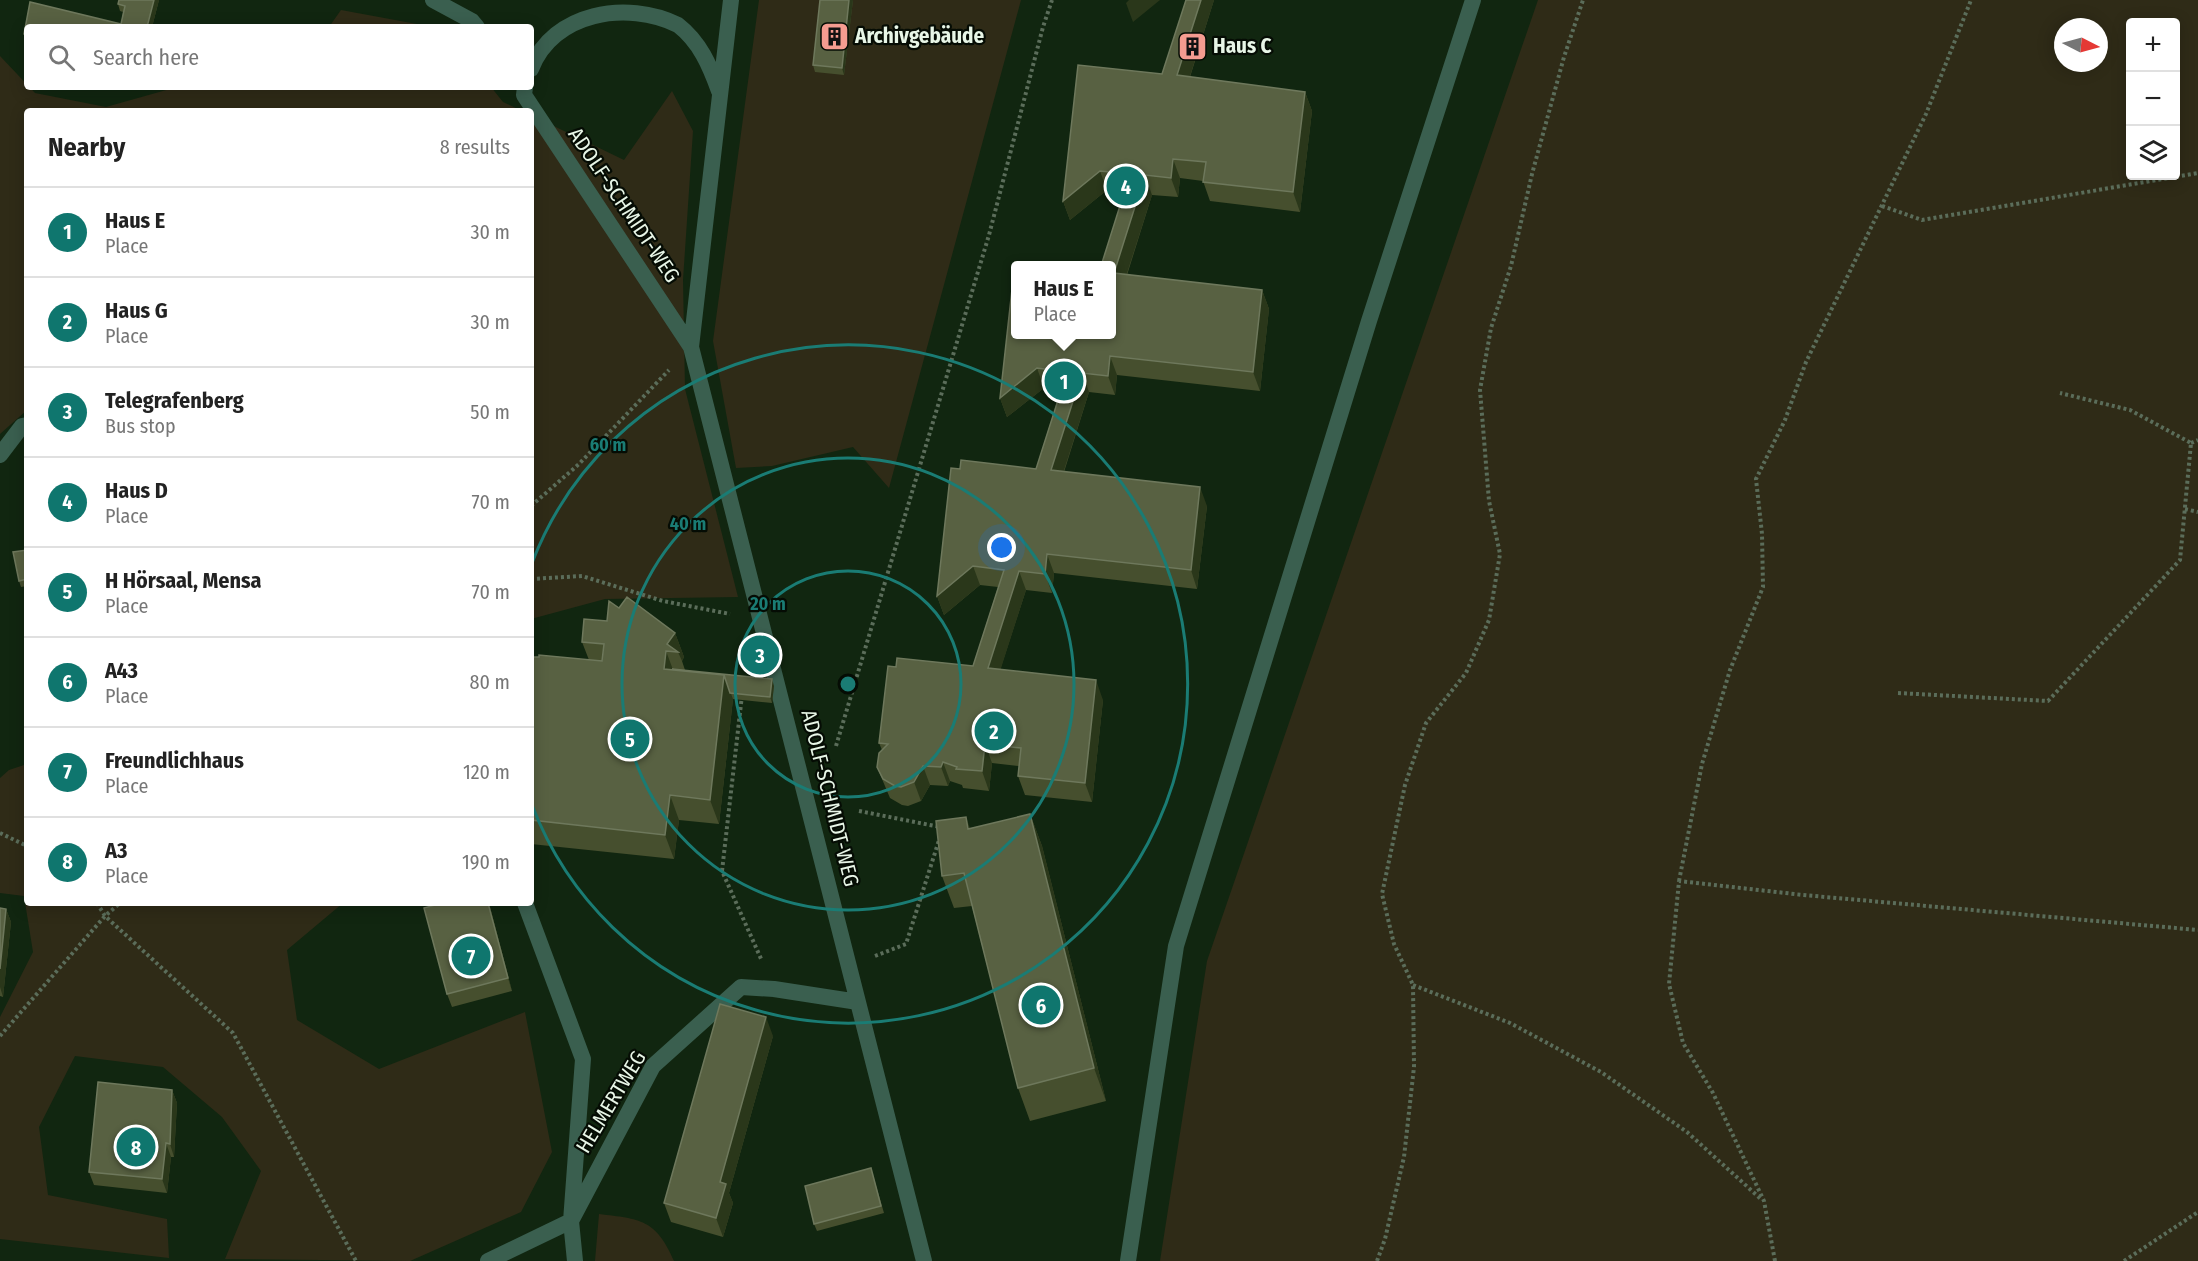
<!DOCTYPE html>
<meta charset="utf-8">
<style>
body{margin:0;font-family:"Fira Sans Condensed",sans-serif;background:#f6f6f6;color:#222}
.controls{position:absolute;right:18px;top:18px;display:grid;overflow:hidden;border-radius:6px;box-shadow:0 3px 15px #0003}
.controls button{width:54px;height:54px;display:grid;place-items:center;padding:0;border:0;border-bottom:2px solid #e0e0e0;background:#fff;color:#222;font:30px sans-serif}
.compass{position:absolute;left:2054px;top:18px;width:54px;height:54px;border-radius:50%;background:#fff;box-shadow:0 3px 15px #0003;rotate:96deg}
.you{position:absolute;left:1002px;top:548px;width:21px;height:21px;margin:-15px;border:4px solid #fff;border-radius:50%;background:#1a73e8;box-shadow:0 0 0 9px #1a73e833}
.badge{display:grid;place-items:center;width:39px;height:39px;border-radius:50%;background:#0f766e;color:#fff;font-size:20px;font-weight:700}
.pin{position:absolute;translate:-50% -50%;border:3px solid #fff;box-shadow:0 2px 6px #0006}
.popup{position:absolute;left:1011px;top:261px;width:105px;height:78px;box-sizing:border-box;display:grid;place-content:center;border-radius:6px;background:#fff;filter:drop-shadow(0 2px 4px #0005);font-size:20px;white-space:nowrap;color:#767676}
.popup b{font-size:22px;color:#222}
.popup::after{content:'';position:absolute;left:50%;top:100%;margin-left:-12px;border:12px solid transparent;border-top-color:#fff}
.list{margin:0;padding:0;list-style:none}
h2{display:flex;justify-content:space-between;align-items:center;height:78px;margin:0;padding:0 24px;font-size:26px}
h2 small{font-size:20px;font-weight:400;color:#767676}
.list li{display:grid;grid-template-columns:39px 1fr auto;gap:18px;align-items:center;box-sizing:border-box;height:90px;padding:0 24px;border-top:2px solid #e0e0e0}
.list b{display:block;font-size:22px;white-space:nowrap}
.list p{margin:0;font-size:20px;white-space:nowrap;color:#767676}
.list em{font-size:20px;font-style:normal;color:#767676}
.icon{flex:none;width:33px;height:33px;fill:none;stroke:currentColor;stroke-width:2;stroke-linecap:round;stroke-linejoin:round}
.map{position:relative;flex:none;width:2198px;height:1261px;overflow:hidden}
.search{position:absolute;background:#fff;box-shadow:0 3px 15px #0003;left:24px;top:24px;width:510px;height:66px;display:flex;align-items:center;gap:15px;box-sizing:border-box;padding:0 21px;border-radius:6px;color:#767676;font-size:22px}
.panel{position:absolute;background:#fff;box-shadow:0 3px 15px #0003;left:24px;top:108px;width:510px;height:798px;border-radius:6px}
.map>svg:first-child{display:block}
.green{fill:#2f2b17;fill-rule:evenodd}
.lines{fill:none;stroke-linecap:round;stroke-linejoin:round}
.path{stroke:#5b6d5a;stroke-width:4;stroke-dasharray:3 3;stroke-linecap:butt}
.service{stroke:#3a5f4f;stroke-width:16}
.wall{fill:#464f2e}
.shaded-wall{fill:#2a371a}
.building{fill:#586142;stroke:#6e785c;stroke-width:1.5}
.ring{fill:none;stroke:#1a7c74;stroke-width:3}
.labels{text-anchor:middle;dominant-baseline:central;stroke-width:4.5;stroke-linejoin:round;paint-order:stroke}
.poi-label{font-size:21px;font-weight:bold;fill:#e8f6e7;stroke:#050c04;text-anchor:start}
.street-label{font-size:21px;fill:#e8f6e7;stroke:#050c04}
.centre{fill:#1a7c74;stroke:#050c04;stroke-width:3}
.ring-label{font-size:18px;text-anchor:middle;font-weight:bold;fill:#1a7c74;stroke:#050c04;stroke-width:4.5;stroke-linejoin:round;paint-order:stroke}
</style>
<div class="map">
<svg width="2198" height="1261" viewBox="0 0 2198 1261">
<rect width="100%" height="100%" fill="#112610"/>
<path class="green" d="M759,0H1021L889,488L853,447L772,466L736,468L713,341Z
M1538,0H2198V1261H1160L1207,961ZM2130,22H2176V176H2130ZM2063,27H2099V63H2063Z
M341,10L433,27H329Z
M0,56L35,93L106,107L177,87H491L503,102L522,111H27V410L0,434Z
M672,91L693,131L683,280L685,389L738,597L605,599L531,619V115L624,160Z
M27,764V903H343L287,950L297,1020L379,1069L525,1012L552,1152L521,1212L410,1261L225,1259L261,1171L222,1117L163,1067L75,1056L39,1127L48,1195L167,1219L169,1258L0,1239V1017L33,952L24,896L0,893V778L9,770Z
M599,1214C640,1219 656,1219 674,1261H595Z"/>
<g class="lines">
<path class="path" d="M1882,206L1922,220L2198,173
M2191,443L2198,440
M531,506L579,464L669,370
M2185,509L2198,512
M531,579L582,576L663,601L730,614
M1898,693L2048,701L2180,560L2191,443L2130,410L2060,393
M742,695L722,871L762,961
M836,746L989,235L1043,27L1052,0
M859,811L940,827
M0,833L27,846
M1679,881L1702,764L1730,670L1763,587L1762,534L1756,479L1785,420L1806,362L1926,114L1971,0
M97,903L105,916L233,1033L356,1261
M875,956L906,944L940,837
M1413,985L1510,1023L1601,1072L1687,1132L1762,1200
M0,1036L105,916L120,903
M1377,1261L1385,1239L1404,1157L1414,1067L1413,985L1394,944L1382,894L1405,785L1426,723L1466,673L1489,620L1500,554L1489,501L1480,390L1491,328L1511,266L1532,174L1564,57L1583,0
M1775,1261L1764,1201L1713,1093L1683,1043L1669,984L1679,881L1803,895L2198,930
M2124,1261L2198,1212"/>
<path class="service" d="M433,0L472,21L477,27
M531,69C553,12 627,0 678,25C700,42 710,66 719,91
M525,87L524,95L691,347L731,0
M691,347L924,1261
M0,455L22,426L27,425
M525,903L583,1059L571,1221L575,1261
M488,1261L571,1221L653,1066L741,987L774,989L858,1002
M1128,1261L1176,946L1369,321L1473,0"/>
</g>
<path class="wall" d="M119,0H159L152,27H27V41H26L24,34L30,2L121,24L123,12L120,11L118,4Z
M820,0H853L844,75L815,72L813,65Z
M1186,0H1214L1190,77L1305,92L1312,111L1300,212L1210,201L1203,181L1180,178L1178,197L1152,195L1127,275L1262,290L1269,309L1260,391L1117,375L1115,395L1089,392L1064,472L1207,506L1197,589L1054,573L1052,593L1026,590L1000,670L1103,700L1092,802L1025,795L1018,776L1019,766L992,763L989,791L963,788L962,785L950,781L948,786L930,785L921,801L908,806L902,805L890,798L877,767L882,750L879,743L896,667L973,666L998,587L980,585L944,615L937,596L960,469H1036L1061,389L1044,388L1007,417L1000,398L1015,262L1112,334L1125,192L1107,190L1070,220L1063,201L1162,74Z
M27,550V586L21,587L19,581Z
M619,608L675,633L684,657L682,661L685,670L774,686L772,703L733,699L719,824L679,820L674,859L531,844V657L589,660L582,642L607,621Z
M1030,814L1042,846L1106,1101L1030,1121L1018,1088L972,906L954,908L942,876L971,829Z
M489,903L512,991L452,1007L447,994Z
M0,908L6,909L11,922L3,997L0,996Z
M773,1036L729,1193L733,1203L723,1237L671,1222L664,1203Z
M172,1090L177,1103L174,1157H171L167,1193L94,1185L89,1172Z
M873,1175L884,1213L817,1231L814,1224Z"/>
<path class="shaded-wall" d="M154,0H159L152,27H147Z
M849,0H853L844,75L842,68Z
M1129,0H1160L1133,22L1126,3Z
M1201,0H1214L1184,95L1177,75Z
M1305,92L1312,111L1300,212L1293,192Z
M1173,159L1180,178L1178,197L1171,178Z
M1100,171L1107,190L1070,220L1063,201Z
M1145,175L1152,195L1121,292L1114,273Z
M1262,290L1269,309L1260,391L1253,372Z
M1110,356L1117,375L1115,395L1108,376Z
M1037,368L1044,388L1007,417L1000,398Z
M1082,373L1089,392L1058,489L1051,470Z
M1200,487L1207,506L1197,589L1191,570Z
M1047,554L1054,573L1052,593L1045,574Z
M973,566L980,585L944,615L937,596Z
M1019,571L1026,590L995,687L988,668Z
M675,633L684,657L682,661L678,652L667,644Z
M666,651L675,675L664,669Z
M724,675L733,699L719,824L710,800Z
M772,679L774,686L772,703L770,697Z
M1096,680L1103,700L1092,802L1085,783Z
M985,744L992,763L989,791L982,771Z
M943,762L950,781L948,786L941,767Z
M923,766L930,785L921,801L914,782Z
M670,795L679,820L674,859L665,835Z
M1030,814L1042,846L1106,1101L1094,1068Z
M966,817L978,850L968,829Z
M488,903H489L512,991L508,978Z
M6,909L11,922L3,997L0,987V969Z
M766,1017L773,1036L729,1193L733,1203L723,1237L716,1218L720,1182Z
M172,1090L177,1103L174,1157L170,1144Z
M166,1143L171,1157L167,1193L162,1179Z"/>
<path class="building" d="M119,0H154L147,27H27V35L24,34L30,2L121,24L125,6L118,4Z
M820,0H849L842,68L813,65Z
M1186,0H1201L1177,75L1305,92L1293,192L1203,182L1206,162L1173,159L1171,178L1145,175L1114,273L1262,290L1253,372L1110,356L1108,376L1082,373L1051,470L1200,487L1191,570L1047,554L1045,574L1019,571L988,668L1096,680L1085,783L1018,776L1021,748L985,744L982,771L956,769L957,767L943,762L941,767L923,766L914,782L901,787L895,786L883,779L877,767L879,753L888,744L879,743L888,666L896,667L897,658L973,666L1004,570L973,566L937,596L951,468L960,469L961,460L1036,469L1067,372L1037,368L1000,398L1015,262L1046,266H1016V334H1112V266H1101L1130,174L1100,171L1063,201L1078,65L1162,74Z
M27,550V579L19,581L13,552Z
M627,597L675,633L667,644L678,652L666,651L664,669L724,675L710,800L670,795L665,835L531,820V657H539V655L602,661L604,644L582,642L584,619L607,621L609,601L619,608Z
M672,669L772,679L770,697L730,693L724,675Z
M1030,814L1094,1068L1018,1088L964,873L942,876L936,821L966,817L968,829Z
M442,903H488L508,978L447,994L424,908Z
M0,908L6,909L0,969Z
M720,1004L766,1017L720,1182L726,1184L716,1218L664,1203Z
M98,1082L172,1090L170,1144L166,1143L162,1179L89,1172Z
M871,1168L881,1206L814,1224L805,1186Z"/>
<g class="ring">
<circle cx="848" cy="684" r="113"/>
<circle cx="848" cy="684" r="226"/>
<path d="M532 563A339 339 0 1 1 532 805"/>
</g>
<defs>
<symbol id="building-square" viewBox="-11 -11 22 22"><rect x="-9" y="-9" width="18" height="18" rx="4" fill="#f59c90" stroke="#050c04"/><path d="M-4-6H4V6H1V3H-1V6H-4ZM-2.5-4.3h1.7v1.8h-1.7ZM.8-4.3h1.7v1.8H.8ZM-2.5-1h1.7V.8h-1.7ZM.8-1h1.7V.8H.8Z" fill="#111"/></symbol>
</defs>
<g fill-rule="evenodd">
<use href="#building-square" x="818" y="20" width="33" height="33"/>
<use href="#building-square" x="1176" y="30" width="33" height="33"/>
</g>
<g class="labels">
<g class="poi-label">
<text x="855" y="36">Archivgebäude</text>
<text x="1213" y="46">Haus C</text>
</g>
<g class="street-label">
<text transform="translate(624 205) rotate(56)">ADOLF-SCHMIDT-WEG</text>
<text transform="translate(830 798) rotate(76)">ADOLF-SCHMIDT-WEG</text>
<text transform="translate(611 1102) rotate(-59)">HELMERTWEG</text>
</g>
</g>
<circle cx="848" cy="684" r="9" class="centre"/>
<g class="ring-label">
<text x="608" y="451">60 m</text>
<text x="688" y="530">40 m</text>
<text x="768" y="610">20 m</text>
</g>
</svg>
<div class="controls">
<button>+</button>
<button>−</button>
<button><svg class="icon" aria-label="layers" viewBox="0 0 24 24"><path d="M12 4l9 5-9 5-9-5zM3 14l9 5 9-5"/></svg></button>
</div>
<svg class="compass" viewBox="-18 -18 36 36"><path d="M0-13l5 13h-10z" fill="#e53935"/><path d="M0 13l5-13h-10z" fill="#767676"/></svg>
<div class="you"></div>
<div class="pin badge" style="left:1064px;top:381px">1</div>
<div class="popup"><b>Haus E</b>Place</div>
<div class="pin badge" style="left:994px;top:731px">2</div>
<div class="pin badge" style="left:760px;top:655px">3</div>
<div class="pin badge" style="left:1126px;top:186px">4</div>
<div class="pin badge" style="left:630px;top:739px">5</div>
<div class="pin badge" style="left:1041px;top:1005px">6</div>
<div class="pin badge" style="left:471px;top:956px">7</div>
<div class="pin badge" style="left:136px;top:1147px">8</div>
<div class="search"><svg class="icon" aria-label="search" viewBox="0 0 24 24"><circle cx="10" cy="10" r="6"/><path d="M15 15l6 6"/></svg>Search here</div>
<section class="panel">
<h2>Nearby<small>8 results</small></h2>
<ul class="list">
<li><span class="badge">1</span><div><b>Haus E</b><p>Place</p></div><em>30 m</em></li>
<li><span class="badge">2</span><div><b>Haus G</b><p>Place</p></div><em>30 m</em></li>
<li><span class="badge">3</span><div><b>Telegrafenberg</b><p>Bus stop</p></div><em>50 m</em></li>
<li><span class="badge">4</span><div><b>Haus D</b><p>Place</p></div><em>70 m</em></li>
<li><span class="badge">5</span><div><b>H Hörsaal, Mensa</b><p>Place</p></div><em>70 m</em></li>
<li><span class="badge">6</span><div><b>A43</b><p>Place</p></div><em>80 m</em></li>
<li><span class="badge">7</span><div><b>Freundlichhaus</b><p>Place</p></div><em>120 m</em></li>
<li><span class="badge">8</span><div><b>A3</b><p>Place</p></div><em>190 m</em></li>
</ul>
</section>
</div>
